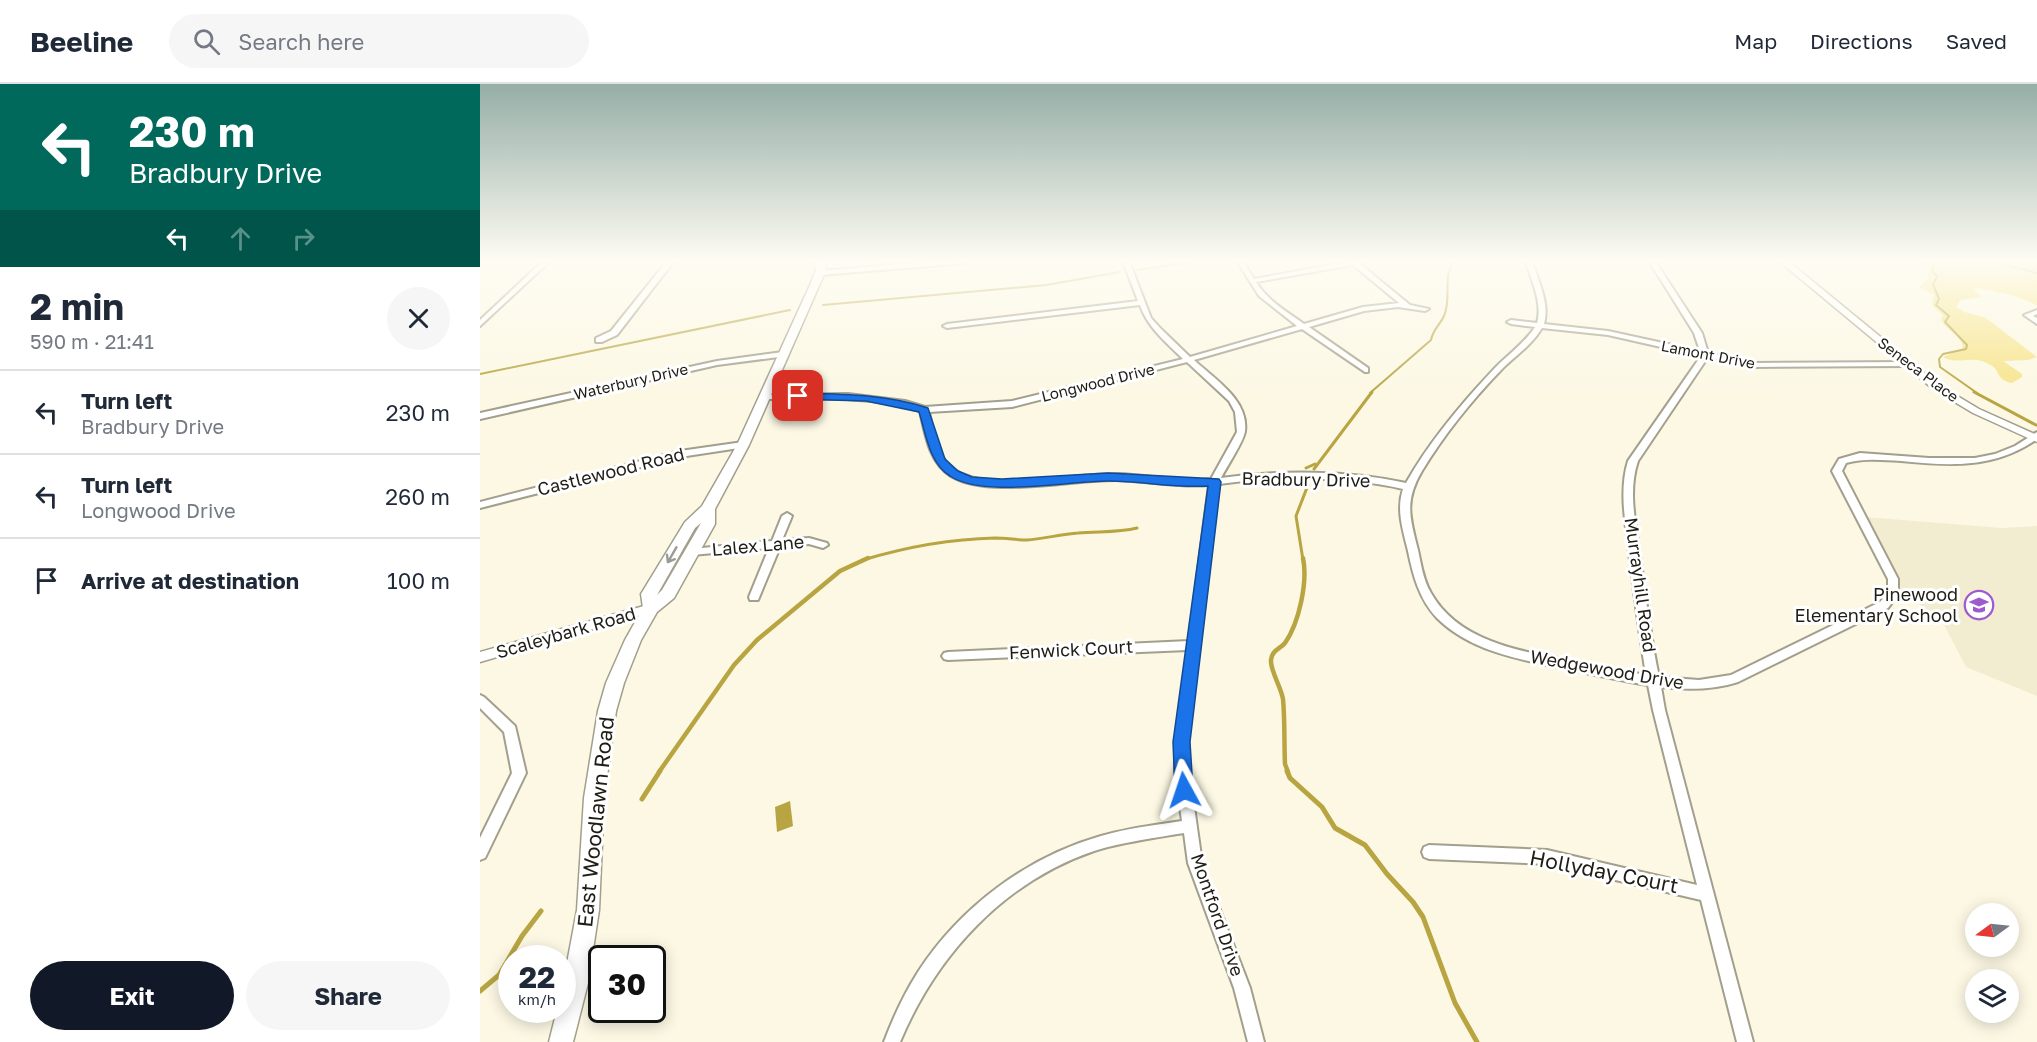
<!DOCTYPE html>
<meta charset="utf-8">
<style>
:root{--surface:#fff;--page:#f6f6f7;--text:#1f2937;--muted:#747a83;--line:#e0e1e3;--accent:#111827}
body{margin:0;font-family:"Golos Text",sans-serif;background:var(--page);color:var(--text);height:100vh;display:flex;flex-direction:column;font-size:22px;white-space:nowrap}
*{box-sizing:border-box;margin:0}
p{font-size:20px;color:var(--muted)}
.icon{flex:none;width:33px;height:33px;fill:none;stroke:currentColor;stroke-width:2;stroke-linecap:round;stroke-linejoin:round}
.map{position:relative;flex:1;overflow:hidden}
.sheet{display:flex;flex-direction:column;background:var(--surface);width:480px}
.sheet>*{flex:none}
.guide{background:#00695c;color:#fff;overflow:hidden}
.needle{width:39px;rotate:255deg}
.fabs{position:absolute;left:1485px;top:819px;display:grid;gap:12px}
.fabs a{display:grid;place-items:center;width:54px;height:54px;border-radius:50%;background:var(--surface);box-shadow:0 3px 15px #0003;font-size:30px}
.speed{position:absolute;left:18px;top:861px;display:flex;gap:12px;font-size:30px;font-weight:700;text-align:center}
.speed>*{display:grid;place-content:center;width:78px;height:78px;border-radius:50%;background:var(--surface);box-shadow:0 3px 15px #0003;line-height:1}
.speed small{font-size:15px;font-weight:400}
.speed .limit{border:3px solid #111;border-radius:9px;background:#fff;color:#111}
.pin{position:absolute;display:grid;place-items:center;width:51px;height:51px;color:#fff;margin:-26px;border-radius:12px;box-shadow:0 3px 9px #0006}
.me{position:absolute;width:66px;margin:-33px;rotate:355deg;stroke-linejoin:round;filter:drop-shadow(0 0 4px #0008)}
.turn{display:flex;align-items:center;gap:21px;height:126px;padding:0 30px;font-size:27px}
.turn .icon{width:78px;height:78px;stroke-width:2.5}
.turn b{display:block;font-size:42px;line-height:51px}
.lanes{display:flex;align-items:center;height:57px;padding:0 30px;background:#0003;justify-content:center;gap:30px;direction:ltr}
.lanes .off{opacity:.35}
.round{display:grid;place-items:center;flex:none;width:63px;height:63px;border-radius:32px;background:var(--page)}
.headline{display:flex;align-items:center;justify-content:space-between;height:102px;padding:0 30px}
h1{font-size:36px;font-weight:700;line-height:45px}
.primary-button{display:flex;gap:12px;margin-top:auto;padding:12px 30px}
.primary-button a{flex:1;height:69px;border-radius:36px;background:var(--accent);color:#fff;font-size:24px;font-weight:700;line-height:69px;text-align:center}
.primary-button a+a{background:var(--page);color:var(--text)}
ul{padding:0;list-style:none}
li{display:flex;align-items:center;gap:18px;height:84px;padding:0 30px;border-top:2px solid var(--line)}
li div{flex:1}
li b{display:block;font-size:22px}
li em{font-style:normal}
header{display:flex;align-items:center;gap:36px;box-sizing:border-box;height:84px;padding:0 30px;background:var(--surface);border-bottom:2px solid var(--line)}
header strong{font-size:28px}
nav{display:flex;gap:33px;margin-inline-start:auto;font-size:21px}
.search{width:420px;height:54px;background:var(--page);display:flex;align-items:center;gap:15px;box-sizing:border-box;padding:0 21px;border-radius:33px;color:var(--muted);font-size:22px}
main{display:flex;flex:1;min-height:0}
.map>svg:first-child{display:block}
.built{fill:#f2edd1}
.green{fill:#f6e48a}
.water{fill:#b8a542}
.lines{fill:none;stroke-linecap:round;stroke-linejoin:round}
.stream-far3{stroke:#b8a542;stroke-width:2}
.stream-far2{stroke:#b8a542;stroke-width:3}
.stream-far1{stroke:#b8a542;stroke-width:4.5}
.stream{stroke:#b8a542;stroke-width:5}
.minor-casing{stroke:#a29f8c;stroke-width:4}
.tertiary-casing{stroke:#a29f8c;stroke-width:3}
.primary-casing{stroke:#a29f8c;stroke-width:3}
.minor{fill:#fff;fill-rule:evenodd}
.tertiary{fill:#fff;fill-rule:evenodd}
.primary{fill:#fff;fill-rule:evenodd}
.oneway{stroke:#9a9a96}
.route{fill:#1a73e8;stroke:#114b97;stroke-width:1.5}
.labels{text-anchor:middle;stroke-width:6;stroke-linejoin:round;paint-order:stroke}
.far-street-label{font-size:15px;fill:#1f1e16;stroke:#fff}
.street-label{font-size:18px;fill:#1f1e16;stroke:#fff}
.poi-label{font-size:18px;fill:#1f1e16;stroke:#fff;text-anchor:end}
.near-street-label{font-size:21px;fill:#1f1e16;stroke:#fff}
</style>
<header>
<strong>Beeline</strong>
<div class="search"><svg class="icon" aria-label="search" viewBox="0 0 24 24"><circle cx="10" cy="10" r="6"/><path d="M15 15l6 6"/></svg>Search here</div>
<nav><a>Map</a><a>Directions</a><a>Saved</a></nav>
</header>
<main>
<section class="sheet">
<div class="guide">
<div class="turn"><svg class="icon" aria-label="left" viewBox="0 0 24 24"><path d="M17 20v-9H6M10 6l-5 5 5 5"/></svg><div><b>230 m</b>Bradbury Drive</div></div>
<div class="lanes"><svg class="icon" aria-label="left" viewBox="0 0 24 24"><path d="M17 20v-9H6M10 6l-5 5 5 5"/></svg><svg class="icon off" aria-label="ahead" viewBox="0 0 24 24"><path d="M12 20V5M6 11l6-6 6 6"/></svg><svg class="icon off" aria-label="right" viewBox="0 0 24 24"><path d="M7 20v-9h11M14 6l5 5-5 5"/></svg></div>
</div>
<div class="headline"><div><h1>2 min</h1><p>590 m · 21:41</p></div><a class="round"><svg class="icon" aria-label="close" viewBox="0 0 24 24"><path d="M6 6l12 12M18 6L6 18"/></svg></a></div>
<ul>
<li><svg class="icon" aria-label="left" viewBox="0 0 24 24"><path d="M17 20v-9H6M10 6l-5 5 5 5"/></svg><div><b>Turn left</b><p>Bradbury Drive</p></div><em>230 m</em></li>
<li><svg class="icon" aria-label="left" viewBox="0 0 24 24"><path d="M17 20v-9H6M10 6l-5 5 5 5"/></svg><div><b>Turn left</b><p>Longwood Drive</p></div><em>260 m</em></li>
<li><svg class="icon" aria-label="arrive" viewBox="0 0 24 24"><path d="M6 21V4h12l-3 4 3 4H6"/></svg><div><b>Arrive at destination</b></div><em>100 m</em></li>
</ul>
<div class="primary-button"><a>Exit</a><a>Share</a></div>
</section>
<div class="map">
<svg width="1557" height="958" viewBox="0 0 1557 958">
<rect width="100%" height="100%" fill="#fcf8e4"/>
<path class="built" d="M1385,433l137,11 35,-2v170l-71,-29 -23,-44 -15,-6 -15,-23 -12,-5 -7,-19z"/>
<path class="green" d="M1441,177h116v44l-25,-10 -35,-7 -3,2 8,7 -22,3 -4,7 9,5 21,6 51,39 -9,3 -25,1 19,13v3l-10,6c-11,-2 -12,-6 -17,-15 -22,-17 -35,-1 -52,-11l19,-8 1,-3c-3,-11 -16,-16 -22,-26l2,-5 -11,-10 2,-10 -15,-8 9,-8 1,-10z"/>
<path class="water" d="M310,717l3,25 -16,6 -2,-25z"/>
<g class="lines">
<g class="stream-far3">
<path d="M1450,177l4,4 -2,5 5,7 -4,7 6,15 -3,6 13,11 -4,6 22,23 -1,4 -23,5 -4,5 1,8 37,26"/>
<path d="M1511,177l46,12"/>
<path d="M657,186l63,-9"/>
<path d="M343,221l223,-20 74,-13"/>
<path d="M0,290l310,-64"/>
<path d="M890,309l61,-53c2,-11 9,-15 13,-24 8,-18 -2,-39 10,-55"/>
</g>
<g class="stream-far2">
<path d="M1494,308l62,33"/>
<path d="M826,384l9,-4"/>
<path d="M834,385l58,-77"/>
<path d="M383,476c43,-13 87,-21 132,-22 11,0 22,2 32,2 16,-1 34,-6 51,-7 20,-2 39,0 59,-5"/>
<path d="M823,476l-7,-44 12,-31"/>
</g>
<g class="stream-far1">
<path d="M179,688l75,-107 23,-25 83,-69 28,-13"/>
<path d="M808,688l-3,-8c-1,-21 0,-44 -2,-65 -2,-12 -13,-29 -12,-39 1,-10 9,-11 14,-17 14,-20 23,-61 18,-85"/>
</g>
<g class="stream">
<path d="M807,687l3,7 32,29 13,21 30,17 22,29 26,28 10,15 32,86 22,39"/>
<path d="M162,715l18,-28"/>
<path d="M0,907l19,-16 23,-39 19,-25"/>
</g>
<g class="minor-casing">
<g id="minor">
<path d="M63,177h7l-70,65v-6z"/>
<path d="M187,177h7l-57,74 -15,7h-6v-4l15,-7z"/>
<path d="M460,177h29l-3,2 -146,12 -3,-2 3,-2z"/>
<path d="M643,177h6l22,57 10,11 29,28 107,-31 -38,-30 -22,-35h6l11,18 99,-18h15l-8,3 50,41 19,4 -4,2 -27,-4 -34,4 -55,16 59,41v4h-3l-63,-43 -108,31c20,19 55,40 51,71 -1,10 -19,37 -24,47 58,-8 127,-8 185,5 23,-41 55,-79 87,-113 14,-15 31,-26 42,-43l-24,-3 -4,-2 4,-2 26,3c6,-20 -6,-43 -11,-62h6c6,20 18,42 12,63l64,7 92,20 -6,-18 -45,-72h6l47,72 6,20 44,10 158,-1 1,2 -4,2 -155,1 -44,-10 -70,104c-11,32 -1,68 3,101 5,39 10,77 18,115l40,3 32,-5 149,-73 8,-9v-14l-56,-108 7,-12 21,-6 69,5h46l20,-4 20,-8 22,-14v7c-43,30 -86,27 -136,22 -19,-1 -37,-3 -55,2l-4,8 56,108v15l-10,14 -150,74c-25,8 -51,8 -77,5l4,23 88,332h-16l-36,-142 -154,-36 -118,-5 -5,-2 -2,-5 2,-5 5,-2 118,5 150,35 -44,-175 -5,-25c-24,-4 -48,-9 -72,-14 -47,-10 -103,-17 -139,-53 -18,-19 -24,-43 -29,-67 -5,-21 -12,-41 -5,-62 -55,-13 -128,-13 -184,-5l-31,258 1,29 13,92 48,125 14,54h-16l-14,-54 -46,-125 -4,-30c-30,5 -61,9 -90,18 -91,31 -158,105 -194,191h-16c9,-24 20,-48 34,-70 42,-65 109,-115 183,-136 27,-8 54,-11 81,-15l-7,-50 1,-29 12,-92 -240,10 -4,-1 -2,-3 2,-3 4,-1 241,-11 20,-156c-30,3 -61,-4 -91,-5 -45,-1 -129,19 -167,-4 -22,-13 -26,-43 -31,-65 -50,-16 -104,-12 -156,-12l-4,-2 4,-2 84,-1 57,7 20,6 87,-6 171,-42c-17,-17 -35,-31 -43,-54l-193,23 -4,-2 4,-2 191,-23zM873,181l46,38 -36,4 -59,17c-18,-13 -36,-23 -48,-42zM1062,244l66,7 93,21 -73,105c-10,32 -1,68 2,100 5,39 10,77 16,114 -24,-4 -47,-9 -71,-14 -51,-9 -116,-18 -144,-68 -8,-13 -10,-29 -13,-43 -8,-32 -14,-49 4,-79 21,-35 50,-71 79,-101 14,-14 31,-25 41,-42zM707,278l42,39 6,11 2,20 -26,47c-31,4 -62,-4 -92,-5 -44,-1 -123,18 -161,-2 -21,-11 -25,-39 -29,-60l83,-5z"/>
<path d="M1557,226v4l-4,2 4,2v6l-13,-9z"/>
<path d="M303,268l4,2 -1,2 -69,9 -237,54v-6l237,-52z"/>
<path d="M263,358l4,3 -1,2 -66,10 -200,51v-6l200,-51z"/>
<path d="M307,429l5,3 -10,24 27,-2 18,5 1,2 -5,3 -14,-4 -29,3 -22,53h-8l-1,-3 20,-49 -77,7 -5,-3 5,-3 80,-8 10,-25z"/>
<path d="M0,611l4,2 31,29 11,47 -41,85 -5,2v-22l32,-65 -8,-41 -24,-24z"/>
</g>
</g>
<g class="tertiary-casing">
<g id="tertiary">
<path d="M1299,177h9l151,124 40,24 58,26v7l-64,-29 -40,-24z"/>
<path d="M171,520l4,1 2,3 -2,3 -175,51v-10z"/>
</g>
</g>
<g class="primary-casing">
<path id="primary" d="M334,177h10l2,9 -77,175 -34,64v15l-41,74 -17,14 -16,28 -17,43 -8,28 -12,87 -5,112 -11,73 -15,59h-24l8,-32h5v-20l15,-80 7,-112 14,-87 8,-28 19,-43 18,-32 -2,-14 44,-72 17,-16 35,-61 73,-160 6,-15zM221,439l-39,67 -5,5 38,-67z"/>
</g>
<use href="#minor" class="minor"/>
<use href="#tertiary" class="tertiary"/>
<use href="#primary" class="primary"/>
</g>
<defs><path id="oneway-shaft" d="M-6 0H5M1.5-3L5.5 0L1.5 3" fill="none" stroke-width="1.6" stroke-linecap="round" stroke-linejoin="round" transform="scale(1.5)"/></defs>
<use class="oneway" href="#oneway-shaft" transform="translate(192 471) rotate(120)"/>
<linearGradient id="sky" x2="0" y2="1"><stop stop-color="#95aea6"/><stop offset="0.57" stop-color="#fefcf3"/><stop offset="1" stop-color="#fefcf3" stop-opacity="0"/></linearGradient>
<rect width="1557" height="311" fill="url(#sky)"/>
<path class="route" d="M318,309c44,1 87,1 130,15l17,51 13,12 14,6 30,2 106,-6 111,6 2,3 -31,260 3,48 -3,5 -6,2 -6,-2 -3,-5 -2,-48 35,-256c-34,2 -67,-5 -100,-5 -40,0 -126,17 -158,-5 -21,-13 -24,-42 -31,-64l-53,-11 -72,-2v-5z"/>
<defs>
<g id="school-ring" transform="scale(1.5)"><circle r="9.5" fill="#fff" stroke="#9e5bd0" stroke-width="1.5"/><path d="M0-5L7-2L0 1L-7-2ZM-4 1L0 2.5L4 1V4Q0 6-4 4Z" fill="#9e5bd0"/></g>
</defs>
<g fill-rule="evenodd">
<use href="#school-ring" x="1499" y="521"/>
</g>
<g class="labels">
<g class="far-street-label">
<text transform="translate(1228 271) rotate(11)" y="5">Lamont Drive</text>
<text transform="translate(1438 286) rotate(37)" y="5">Seneca Place</text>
<text transform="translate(151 298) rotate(-13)" y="5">Waterbury Drive</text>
<text transform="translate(618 299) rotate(-14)" y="5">Longwood Drive</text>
</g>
<g class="street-label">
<text transform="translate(131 388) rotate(-14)" y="6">Castlewood Road</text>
<text transform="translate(826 396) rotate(1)" y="6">Bradbury Drive</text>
<text transform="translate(278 462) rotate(-5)" y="6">Lalex Lane</text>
<text transform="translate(1160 501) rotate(82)" y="6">Murrayhill Road</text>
<text transform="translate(86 549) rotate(-16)" y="6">Scaleybark Road</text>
<text transform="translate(591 566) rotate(-3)" y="6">Fenwick Court</text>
<text transform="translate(1127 586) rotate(10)" y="6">Wedgewood Drive</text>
<text transform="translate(737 831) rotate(71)" y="6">Montford Drive</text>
</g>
<g class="poi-label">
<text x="1478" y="517">Pinewood<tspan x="1478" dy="21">Elementary School</tspan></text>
</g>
<g class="near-street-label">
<text transform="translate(116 738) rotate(-84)" y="7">East Woodlawn Road</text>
<text transform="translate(1124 788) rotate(11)" y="7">Hollyday Court</text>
</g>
</g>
</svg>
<div class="fabs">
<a><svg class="needle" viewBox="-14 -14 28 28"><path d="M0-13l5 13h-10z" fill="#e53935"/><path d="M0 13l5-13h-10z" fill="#747a83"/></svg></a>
<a><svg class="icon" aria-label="layers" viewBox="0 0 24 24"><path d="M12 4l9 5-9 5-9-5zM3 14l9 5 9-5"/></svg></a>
</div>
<div class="speed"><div>22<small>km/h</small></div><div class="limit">30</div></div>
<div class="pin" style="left:318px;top:312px;background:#d93025"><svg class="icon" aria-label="arrive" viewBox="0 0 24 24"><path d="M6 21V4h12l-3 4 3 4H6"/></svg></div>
<svg class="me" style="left:704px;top:706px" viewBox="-20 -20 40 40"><path d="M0-17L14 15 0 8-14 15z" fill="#1a73e8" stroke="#fff" stroke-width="4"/></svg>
</div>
</main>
